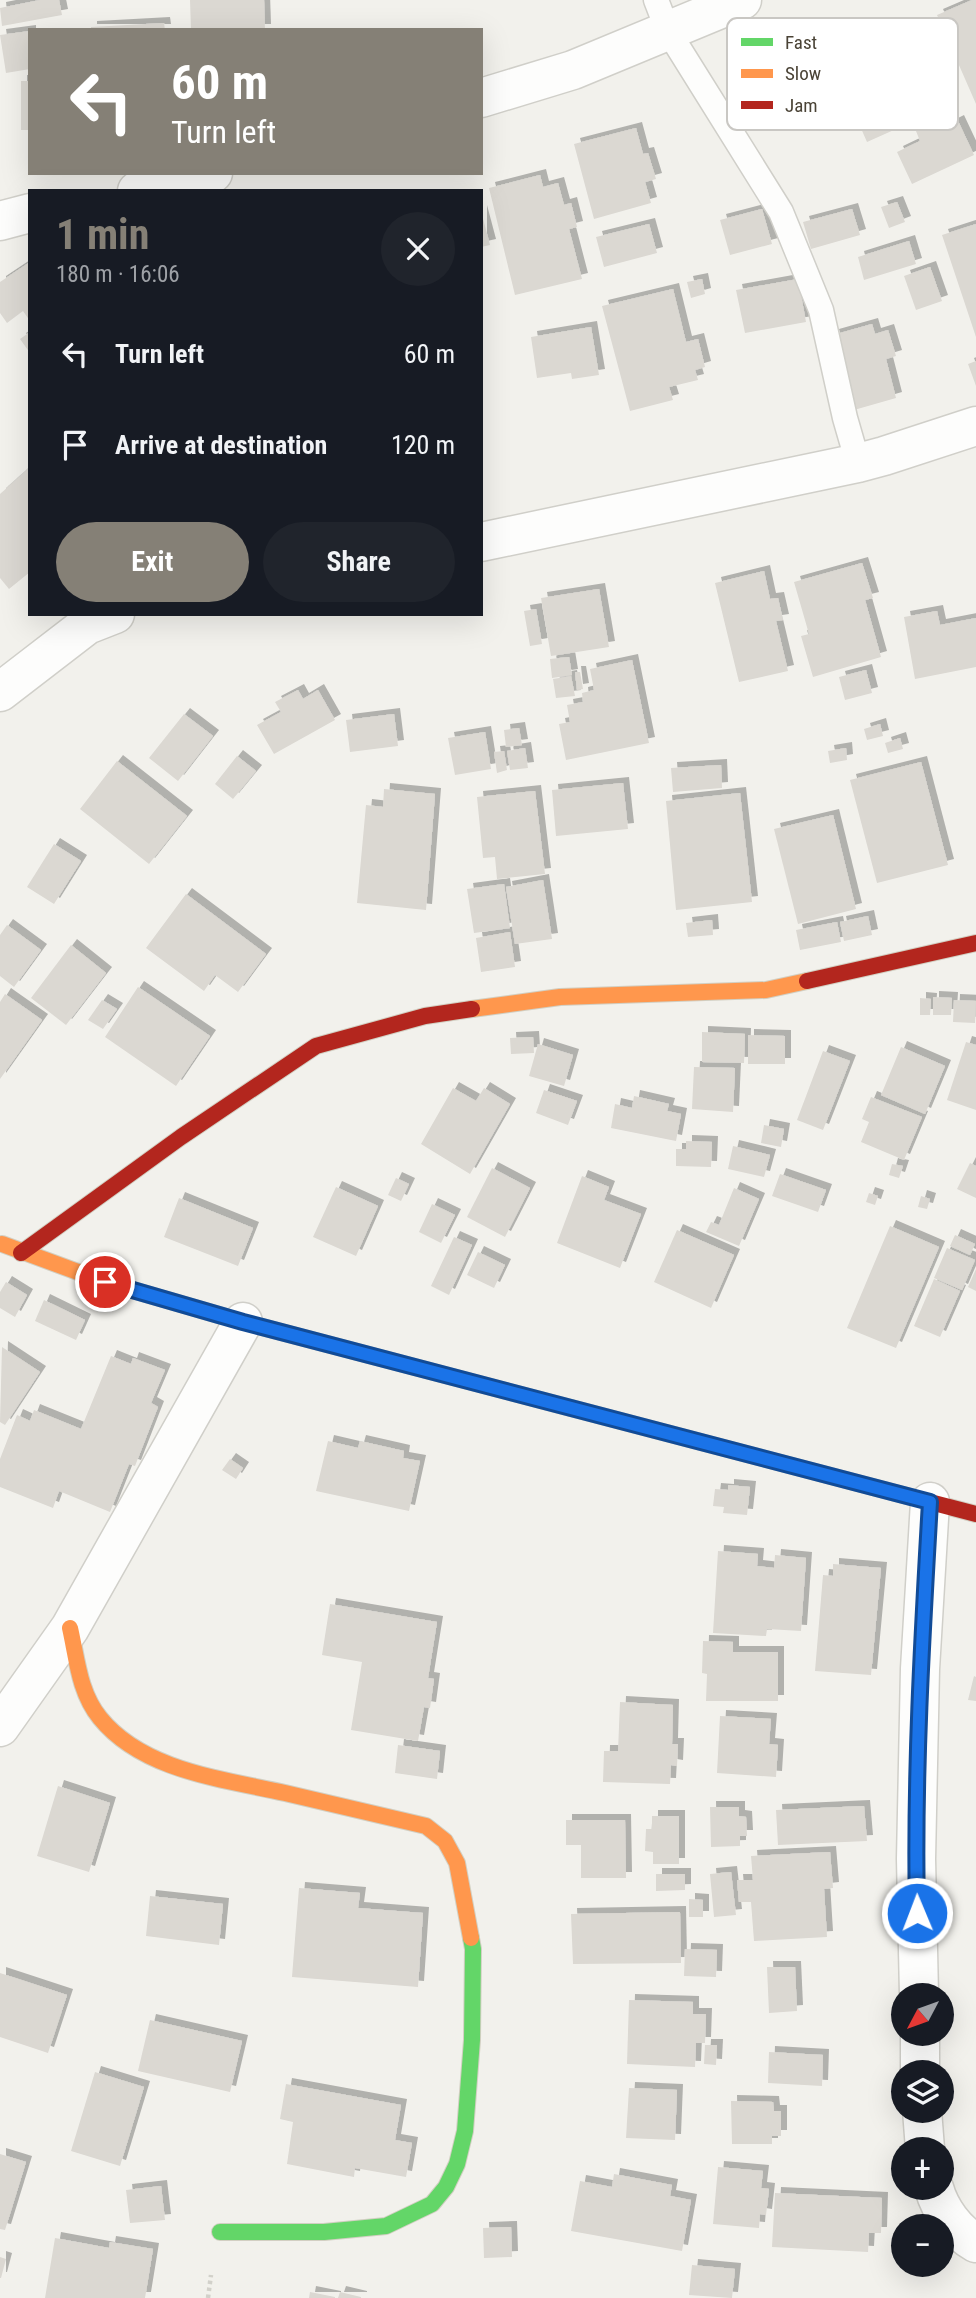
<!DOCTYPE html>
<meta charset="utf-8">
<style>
:root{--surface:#171b24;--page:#20242c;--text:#f1f3f6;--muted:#9ea1a6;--accent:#858076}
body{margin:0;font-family:"Roboto Condensed",sans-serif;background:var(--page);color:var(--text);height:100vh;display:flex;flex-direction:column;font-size:26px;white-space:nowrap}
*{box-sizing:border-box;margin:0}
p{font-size:23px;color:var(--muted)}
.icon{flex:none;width:38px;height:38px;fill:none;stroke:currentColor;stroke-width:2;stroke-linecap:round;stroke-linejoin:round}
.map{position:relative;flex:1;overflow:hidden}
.sheet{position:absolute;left:28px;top:189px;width:455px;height:427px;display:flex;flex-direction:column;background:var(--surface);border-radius:0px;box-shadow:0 7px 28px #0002}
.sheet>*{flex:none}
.hud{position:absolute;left:28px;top:28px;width:455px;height:147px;border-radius:0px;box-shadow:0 7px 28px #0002;background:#858076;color:#fff;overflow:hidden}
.needle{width:46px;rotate:229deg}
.tools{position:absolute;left:891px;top:1983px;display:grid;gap:14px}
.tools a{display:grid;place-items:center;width:63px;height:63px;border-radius:50%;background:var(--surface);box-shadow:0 7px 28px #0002;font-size:35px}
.pin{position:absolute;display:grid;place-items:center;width:60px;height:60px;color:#fff;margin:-30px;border:4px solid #fff;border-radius:50%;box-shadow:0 2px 7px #0007}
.me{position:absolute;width:77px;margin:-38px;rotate:359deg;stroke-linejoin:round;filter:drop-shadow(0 0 5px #0008)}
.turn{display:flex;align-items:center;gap:24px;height:147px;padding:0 28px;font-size:32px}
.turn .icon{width:91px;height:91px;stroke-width:2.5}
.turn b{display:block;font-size:49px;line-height:60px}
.round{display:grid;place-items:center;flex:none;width:74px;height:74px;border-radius:37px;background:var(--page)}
.overview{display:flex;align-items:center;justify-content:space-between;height:119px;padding:0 28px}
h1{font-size:42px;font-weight:700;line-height:52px;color:var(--accent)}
.button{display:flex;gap:14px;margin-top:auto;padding:14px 28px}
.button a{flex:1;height:80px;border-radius:42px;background:var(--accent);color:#fff;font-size:28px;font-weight:700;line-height:80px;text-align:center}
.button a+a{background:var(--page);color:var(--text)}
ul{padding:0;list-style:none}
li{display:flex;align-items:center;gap:21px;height:91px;padding:0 28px}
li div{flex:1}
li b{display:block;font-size:26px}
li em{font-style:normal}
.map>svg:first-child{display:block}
.building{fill:#dbd8d2;filter:url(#shadow)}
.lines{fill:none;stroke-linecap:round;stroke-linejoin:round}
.lane-casing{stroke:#d0cfc9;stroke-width:27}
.street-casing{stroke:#d0cfc9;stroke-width:41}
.fast-casing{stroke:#d2cfc2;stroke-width:18}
.slow-casing{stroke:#d2cfc2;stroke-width:18}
.jam-casing{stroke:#d2cfc2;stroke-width:18}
.path{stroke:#d2d1ca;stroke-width:4.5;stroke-dasharray:3.5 3.5;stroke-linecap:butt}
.lane{stroke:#fdfdfc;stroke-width:24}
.street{stroke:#fdfdfc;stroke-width:38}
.fast{stroke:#63d668;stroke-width:16}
.slow{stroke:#ff974d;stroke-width:16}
.jam{stroke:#b3261e;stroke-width:16}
.route-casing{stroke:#114b97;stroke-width:18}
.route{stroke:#1a73e8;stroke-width:12}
.key{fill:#fff;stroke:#c9c7c3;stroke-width:2}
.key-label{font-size:19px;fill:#4a4336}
</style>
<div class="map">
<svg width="976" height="2298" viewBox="0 0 976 2298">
<defs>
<filter id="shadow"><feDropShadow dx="6" dy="-6" stdDeviation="0" flood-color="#0004"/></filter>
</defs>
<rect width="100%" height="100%" fill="#f2f1ec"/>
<g class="building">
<path d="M40,0h19l3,15 -60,11 -2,-18z"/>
<path d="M190,0h74l1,30h-74z"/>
<path d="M972,0h4v104l-39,-89z"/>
<path d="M164,23l1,7h-74v-3z"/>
<path d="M30,31v38l-24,4 -6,-38z"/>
<path d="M880,46l9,20 -7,3 15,35 7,-3 10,20 -47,21 -33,-75z"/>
<rect x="21" y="81" width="9" height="49"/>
<path d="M936,121l4,9 18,-9 16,34 -62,29 -15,-32 23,-11 -4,-10z"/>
<path d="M636,128l7,26 5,-1 8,26 -11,3 6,21 -57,16 -20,-75z"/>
<path d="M540,175l3,12 15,-4 6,22 7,-2 6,24 -8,2 13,50 -67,16 -26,-107z"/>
<path d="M897,202l8,20 -16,6 -8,-21z"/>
<path d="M762,209l10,35 -42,11 -10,-35z"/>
<path d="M852,209l8,26 -49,14 -8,-27z"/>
<path d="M481,211l9,34 -9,2z"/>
<path d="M649,224l8,29 -53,14 -8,-30z"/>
<path d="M976,224v113l-34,-102z"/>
<path d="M909,241l7,23 -52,16 -6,-23z"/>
<path d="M30,262v59l-7,-10 -16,12 -7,-10v-31z"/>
<path d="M930,267l12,34 -26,9 -12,-34z"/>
<path d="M702,279l3,15 -14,4 -4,-16z"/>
<path d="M798,279l8,43 -61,11 -9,-43z"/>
<path d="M673,289l13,53 12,-3 7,28 -10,3 3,10 -29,7 4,13 -43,11 -28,-105z"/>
<path d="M872,324l3,10 13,-4 8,26 -10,3 10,39 -42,12 -21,-75z"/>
<path d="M591,327l8,48 -27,4 -1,-6 -34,5 -6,-41z"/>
<path d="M30,332v21l-10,-14z"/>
<path d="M976,361v25l-8,-22z"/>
<path d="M28,469l2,3v100l-21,17 -9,-11v-84z"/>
<path d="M862,563l11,35 -8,2 16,57 -68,20 -12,-41 8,-2 -15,-52z"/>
<path d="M764,571l6,28 8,-1 5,22 -7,1 12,50 -49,11 -24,-99z"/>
<path d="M599,589l10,58 -58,9 -10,-58z"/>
<path d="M536,609l6,35 -12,2 -6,-35z"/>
<path d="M937,611l3,14 36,-7v49l-61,12 -11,-62z"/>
<path d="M569,657l3,18 -20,3 -2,-19z"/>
<path d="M632,660l17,83 -83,17 -7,-36 11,-2 -3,-17 16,-3 -1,-9 12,-3 -4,-21z"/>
<path d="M866,670l6,23 -27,7 -6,-23z"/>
<path d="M575,672h5l3,17 -6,1z"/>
<path d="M571,676l4,20 -19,2 -3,-19z"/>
<path d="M298,690l5,9 15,-9 17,30 -61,34 -17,-29 24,-13 -6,-10z"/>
<path d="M184,714l29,22 -35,45 -29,-23z"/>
<path d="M394,714l4,32 -48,6 -4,-32z"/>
<path d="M880,724l3,12 -16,4 -3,-11z"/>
<path d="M519,728l3,17 -16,2 -2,-17z"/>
<path d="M485,732l6,37 -36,6 -7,-37z"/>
<path d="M900,738l3,11 -15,4 -3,-10z"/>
<path d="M525,748l3,20 -18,2 -3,-19z"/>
<path d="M846,748l1,12 -17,3 -2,-12z"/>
<path d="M504,751l3,19 -10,3 -3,-21z"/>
<path d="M237,756l19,15 -23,28 -18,-15z"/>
<path d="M117,761l70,55 -38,48 -69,-55z"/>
<path d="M921,762l27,103 -71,18 -27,-103z"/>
<path d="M721,765l1,23 -49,4 -2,-24z"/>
<path d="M623,783l5,46 -72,7 -4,-46z"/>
<path d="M384,789l51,5 -9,116 -69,-7 9,-98 17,2z"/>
<path d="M535,791l10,83 -48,5 -2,-22 -12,1 -6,-61z"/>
<path d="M740,793l12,109 -76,8 -10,-109z"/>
<path d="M833,815l23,94 -58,15 -24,-95z"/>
<path d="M54,844l27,17 -27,43 -27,-17z"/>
<path d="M543,880l9,59 -37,5 -9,-57z"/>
<path d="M504,884l6,44 -36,5 -7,-44z"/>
<path d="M186,894l80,60 -28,38 -23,-17 -11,16 -58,-43z"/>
<path d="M868,916l4,19 -28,6 -4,-19z"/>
<path d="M712,920l1,15 -25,2 -2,-14z"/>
<path d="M837,922l4,20 -41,8 -4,-20z"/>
<path d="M7,925l34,25 -27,37 -14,-11v-41z"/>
<path d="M510,932l5,35 -34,5 -5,-34z"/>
<path d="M71,945l35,28 -40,52 -35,-27z"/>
<path d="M138,987l72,49 -34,50 -71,-49z"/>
<path d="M5,994l37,26 -42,59v-77z"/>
<path d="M933,997l19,1 -1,17h-18z"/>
<path d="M920,998l11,1 -1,16h-10z"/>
<path d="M102,1000l15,9 -14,20 -15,-9z"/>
<path d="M954,1000l22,1 -1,22 -22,-1z"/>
<path d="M702,1032l43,2 -1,29 -42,-1z"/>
<path d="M748,1035l37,1v28h-37z"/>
<path d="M533,1037l1,16 -23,1 -1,-16z"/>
<path d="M966,1042l10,3v65l-29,-10z"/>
<path d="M538,1044l35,11 -9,31 -35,-10z"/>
<path d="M901,1047l44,19 -20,48 -44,-19z"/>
<path d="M823,1051l27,10 -27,69 -26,-10z"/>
<path d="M694,1067l41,1 -2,44 -41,-3z"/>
<path d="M453,1088l23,13 8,-13 26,16 -40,70 -49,-30z"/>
<path d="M544,1090l33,11 -9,24 -32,-12z"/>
<path d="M634,1096l35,8 -2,7 14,3 -5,27 -65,-13 4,-24 17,4z"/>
<path d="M871,1097l51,20 -18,43 -43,-18 8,-20 -7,-3z"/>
<path d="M764,1125l20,4 -3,18 -20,-4z"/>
<path d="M686,1141l26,1 -1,25 -35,-1v-17h10z"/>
<path d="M733,1146l37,9 -6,22 -36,-8z"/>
<path d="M970,1163l6,3v32l-19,-9z"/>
<path d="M892,1164l11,2 -4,12 -10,-3z"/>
<path d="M492,1168l38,20 -25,49 -38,-20z"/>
<path d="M780,1174l46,16 -8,22 -46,-16z"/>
<path d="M582,1176l27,11 -5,13 37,14 -21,54 -63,-25z"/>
<path d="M396,1178l13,6 -8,17 -13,-6z"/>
<path d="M336,1187l42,19 -22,50 -43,-19z"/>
<path d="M734,1188l25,11 -20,47 -33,-14 5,-10 8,3z"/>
<path d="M869,1193l9,3 -3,9 -9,-3z"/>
<path d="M921,1196l9,3 -3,10 -9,-2z"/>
<path d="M179,1198l74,30 -15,38 -74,-29z"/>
<path d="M432,1204l23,11 -14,28 -22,-11z"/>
<path d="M890,1226l49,21 -43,101 -49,-20z"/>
<path d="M677,1230l57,25 -23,53 -57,-26z"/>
<path d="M955,1235l20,9 -5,11 -20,-9z"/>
<path d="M454,1237l18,8 -23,50 -18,-9z"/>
<path d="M947,1248l28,12 -13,30 -28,-12z"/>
<path d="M478,1252l27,13 -11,23 -27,-13z"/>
<path d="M976,1269v22l-8,-4z"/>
<path d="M934,1279l26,12 -20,46 -26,-11z"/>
<path d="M6,1282l21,13 -12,22 -15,-9v-16z"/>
<path d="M44,1300l41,20 -9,20 -41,-19z"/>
<path d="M2,1347l38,25 -35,53 -5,-3z"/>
<path d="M111,1356l20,8 2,-6 32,12 -14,33 7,4 -23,59 -6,-2 -19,48 -51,-21 -6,17 -53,-21v-28l17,-44 13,6 4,-11 47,19z"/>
<path d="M328,1441l30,7 2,-7 44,10 -1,7 17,3 -11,50 -93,-20z"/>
<path d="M230,1459l13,9 -7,11 -14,-9z"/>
<path d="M728,1485l22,2 -3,28 -24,-2 1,-6 -11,-1 2,-17 13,1z"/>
<path d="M718,1551l40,3 -1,12 17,2 1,-13 31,3 -5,73 -34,-2 -1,7 -53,-3z"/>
<path d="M833,1564l48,4 -10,107 -56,-4 8,-96 10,1z"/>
<path d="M330,1604l107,18 -9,56 6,1 -4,29 -6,-1 -6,34 -67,-11 11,-68 -40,-7z"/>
<path d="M703,1641l30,1v10h45v49h-72l1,-27 -5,-1z"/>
<path d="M974,1676l2,1v24l-8,-1z"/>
<path d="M620,1702l53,3 -1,39h6l-1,22 -6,-1 -1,19 -67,-2 1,-31h14z"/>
<path d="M720,1716l51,3 -2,25 9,1 -2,32 -59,-4z"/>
<path d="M398,1745l42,6 -3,28 -42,-6z"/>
<path d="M58,1786l52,17 -21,69 -52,-16z"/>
<path d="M864,1806l3,35 -89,4 -2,-35z"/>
<path d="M710,1807h29v9l7,1 1,19h-7v10l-29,1z"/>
<path d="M652,1816h27v48h-26v-12l-8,-1 1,-22h6z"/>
<path d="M566,1820h59l1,58h-45v-33h-15z"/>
<path d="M830,1852l3,36 -9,1 3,48 -73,4 -3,-39h-12l-2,-22h16l-2,-24z"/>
<path d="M731,1872l5,43 -22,2 -4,-43z"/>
<path d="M656,1874h29v16l-29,1z"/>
<path d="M299,1888l61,5 -2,15 65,5 -5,74 -126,-10z"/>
<path d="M150,1896l73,8 -4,41 -73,-9z"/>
<path d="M689,1899l14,1v17h-14z"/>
<path d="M680,1912l1,51 -108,1 -2,-50z"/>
<path d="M685,1949l32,1 -1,27 -32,-1z"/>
<path d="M767,1967h28l2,44 -28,2z"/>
<path d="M0,1973l67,22 -19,58 -48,-16z"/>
<path d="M629,2000l64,2v12h13l-1,29h-9l-1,24 -68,-3z"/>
<path d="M150,2020l92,21 -12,51 -92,-21z"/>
<path d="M705,2045h12l-1,20 -12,-1z"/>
<path d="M769,2052l54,3 -1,31 -54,-3z"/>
<path d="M95,2072l49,15 -24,79 -49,-15z"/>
<path d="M286,2084l115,21 -6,35 17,3 -6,34 -51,-9 -1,9 -67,-13 6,-42 -13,-3z"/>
<path d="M629,2088l48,2 -2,50 -49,-2z"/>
<path d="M731,2101l42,1 1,9h7v25h-9v8h-40z"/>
<path d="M0,2154l26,8 -21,68 -5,-1z"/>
<path d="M718,2167l45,4 -2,17 8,1 -3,26 -6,-1 -1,14 -46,-4z"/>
<path d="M614,2174l58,11 -2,11 21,4 -9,51 -111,-20 9,-50 32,6z"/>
<path d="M161,2186l4,34 -35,3 -4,-33z"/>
<path d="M775,2193l107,5 -1,35h-12l-1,19 -96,-5z"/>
<path d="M511,2227l1,30 -28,1 -1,-30z"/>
<path d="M55,2238l54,10 1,-6 43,7 -8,49h-100z"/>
<path d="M0,2257l6,2 -5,19h-1z"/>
<path d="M692,2265l43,4 -3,29 -43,-3z"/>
<path d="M310,2292l25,5v1h-26z"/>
<path d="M340,2292l21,5v1h-23z"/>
</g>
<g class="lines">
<g class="lane-casing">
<path id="lane" d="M656,0l12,31 113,181 40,98 24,108 13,45"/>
</g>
<g class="street-casing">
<g id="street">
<path d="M481,98l92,-28 169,-70"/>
<path d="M137,191l76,-18"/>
<path d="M0,221l30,-8"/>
<path d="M481,542l377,-79 26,-7 92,-30"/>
<path d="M0,692l87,-67 28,-11"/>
<path d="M0,1727l70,-99 173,-306"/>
<path d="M919,1995l-3,-136 4,-190 10,-167"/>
<path d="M920,2034v38"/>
<path d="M922,2110l3,39"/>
<path d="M934,2188c6,22 22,44 42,55"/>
</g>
</g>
<g class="fast-casing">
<path id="fast" d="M220,2232h104l62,-6 46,-22 14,-17 11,-23 8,-33 7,-91 1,-91 -2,-11"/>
</g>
<g class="slow-casing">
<g id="slow">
<path d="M472,1009l88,-12 206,-7 41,-9"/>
<path d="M2,1244l103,38 138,40 328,86"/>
<path d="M70,1628c7,31 9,64 30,90 43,53 123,61 185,75 47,11 94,22 141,33l19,15 12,22 14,75"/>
</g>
</g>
<g class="jam-casing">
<g id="jam">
<path d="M807,981l169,-38"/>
<path d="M21,1253l160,-116 135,-91 109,-30 47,-7"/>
<path d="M571,1408l405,106"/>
</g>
</g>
<path class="path" d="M208,2298l3,-23"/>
<use href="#lane" class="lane"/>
<use href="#street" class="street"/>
<use href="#fast" class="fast"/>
<use href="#slow" class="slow"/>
<use href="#jam" class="jam"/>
</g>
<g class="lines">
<g class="route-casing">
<path id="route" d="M105,1282l138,40 687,180c-8,137 -16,274 -13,411"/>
</g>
<use href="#route" class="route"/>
</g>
<rect x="727" y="18" width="231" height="112" rx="10" class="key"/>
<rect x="741" y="38" width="32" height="8" fill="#63d668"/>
<rect x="741" y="69" width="32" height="9" fill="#ff974d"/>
<rect x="741" y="101" width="32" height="8" fill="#b3261e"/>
<g class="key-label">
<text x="785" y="49">Fast</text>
<text x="785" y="80">Slow</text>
<text x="785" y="112">Jam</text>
</g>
</svg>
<div class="tools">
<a><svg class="needle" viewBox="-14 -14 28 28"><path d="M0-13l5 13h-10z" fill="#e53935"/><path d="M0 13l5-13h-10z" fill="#9ea1a6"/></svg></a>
<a><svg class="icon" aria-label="layers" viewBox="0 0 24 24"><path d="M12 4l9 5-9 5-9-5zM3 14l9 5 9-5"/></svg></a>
<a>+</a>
<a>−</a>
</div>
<div class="pin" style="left:105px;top:1282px;background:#d93025"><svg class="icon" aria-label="arrive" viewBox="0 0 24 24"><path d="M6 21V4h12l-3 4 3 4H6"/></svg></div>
<svg class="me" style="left:917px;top:1913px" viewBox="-20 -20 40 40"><circle r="17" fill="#1a73e8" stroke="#fff" stroke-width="3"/><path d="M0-11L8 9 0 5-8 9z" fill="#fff"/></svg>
<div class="hud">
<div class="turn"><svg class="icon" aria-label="left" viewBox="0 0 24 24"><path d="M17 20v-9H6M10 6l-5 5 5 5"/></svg><div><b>60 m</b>Turn left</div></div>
</div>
<section class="sheet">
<div class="overview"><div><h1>1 min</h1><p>180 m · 16:06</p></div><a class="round"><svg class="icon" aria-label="close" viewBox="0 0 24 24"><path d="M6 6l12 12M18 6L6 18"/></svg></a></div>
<ul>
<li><svg class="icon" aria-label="left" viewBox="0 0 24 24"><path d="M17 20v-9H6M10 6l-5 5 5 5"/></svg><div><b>Turn left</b></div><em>60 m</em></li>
<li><svg class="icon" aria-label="arrive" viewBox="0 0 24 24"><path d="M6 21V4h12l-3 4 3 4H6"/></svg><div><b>Arrive at destination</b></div><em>120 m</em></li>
</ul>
<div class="button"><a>Exit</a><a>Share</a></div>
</section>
</div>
